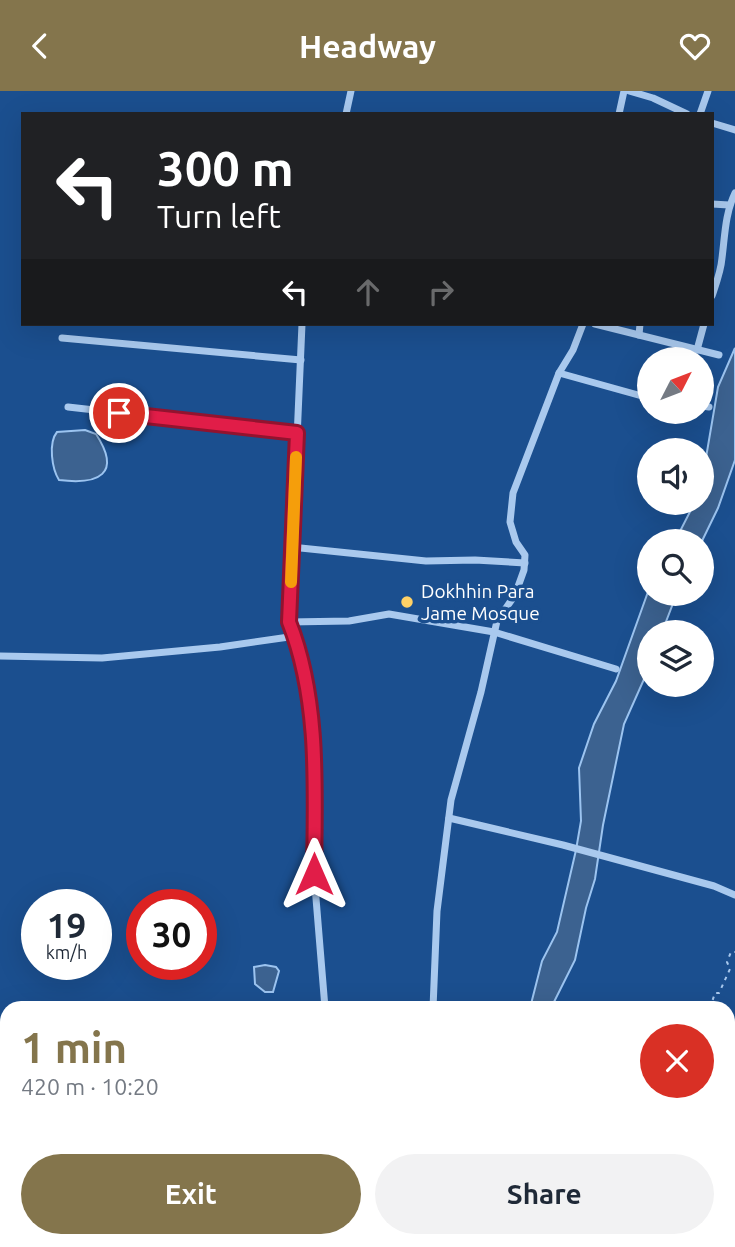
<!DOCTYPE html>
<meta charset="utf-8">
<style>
:root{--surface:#fff;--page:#f2f2f3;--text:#1f2937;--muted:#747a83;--accent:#84754c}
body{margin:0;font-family:Ubuntu,sans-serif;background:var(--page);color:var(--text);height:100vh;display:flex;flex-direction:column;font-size:26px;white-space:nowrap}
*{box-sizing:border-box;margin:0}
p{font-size:23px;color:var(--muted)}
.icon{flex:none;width:38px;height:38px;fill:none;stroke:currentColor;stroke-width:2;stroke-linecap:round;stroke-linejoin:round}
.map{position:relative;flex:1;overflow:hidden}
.details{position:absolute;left:0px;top:910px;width:735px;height:247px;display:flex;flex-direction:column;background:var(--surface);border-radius:21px 21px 0 0;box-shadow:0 7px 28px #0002}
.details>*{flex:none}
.hud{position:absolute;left:21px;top:21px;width:693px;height:214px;border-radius:0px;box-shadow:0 7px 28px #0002;background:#202124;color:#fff;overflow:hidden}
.needle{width:46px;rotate:48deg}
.controls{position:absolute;left:637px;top:256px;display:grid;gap:14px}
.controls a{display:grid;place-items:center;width:77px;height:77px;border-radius:50%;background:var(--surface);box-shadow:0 7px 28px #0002;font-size:35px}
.speed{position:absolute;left:21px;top:798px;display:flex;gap:14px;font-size:35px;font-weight:700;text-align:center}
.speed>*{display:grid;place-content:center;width:91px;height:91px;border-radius:50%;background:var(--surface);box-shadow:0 7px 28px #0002;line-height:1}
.speed small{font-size:18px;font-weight:400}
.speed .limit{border:10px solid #d22;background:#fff;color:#111}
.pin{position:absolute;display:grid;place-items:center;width:60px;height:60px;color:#fff;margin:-30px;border:4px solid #fff;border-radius:50%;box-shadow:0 2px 7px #0007}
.me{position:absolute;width:77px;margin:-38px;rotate:0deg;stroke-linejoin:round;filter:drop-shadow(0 0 5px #0008)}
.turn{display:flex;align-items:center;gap:24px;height:147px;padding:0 21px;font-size:32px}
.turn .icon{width:91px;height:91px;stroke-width:2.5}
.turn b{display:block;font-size:49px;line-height:60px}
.lanes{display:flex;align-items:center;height:66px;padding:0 21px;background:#0003;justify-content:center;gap:35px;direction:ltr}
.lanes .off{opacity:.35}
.round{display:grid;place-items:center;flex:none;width:74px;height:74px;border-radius:37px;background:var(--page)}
.overview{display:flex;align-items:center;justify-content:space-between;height:119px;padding:0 21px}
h1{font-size:42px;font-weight:700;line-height:52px;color:var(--accent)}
.action{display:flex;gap:14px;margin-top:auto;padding:14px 21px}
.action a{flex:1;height:80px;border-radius:42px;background:var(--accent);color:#fff;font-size:28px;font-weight:700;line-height:80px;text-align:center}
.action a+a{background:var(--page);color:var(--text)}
header{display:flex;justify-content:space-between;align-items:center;height:91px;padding:0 21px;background:var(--accent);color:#fff;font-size:32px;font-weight:700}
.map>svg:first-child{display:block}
.water{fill:#3c6290;stroke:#9cc4f0;stroke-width:2}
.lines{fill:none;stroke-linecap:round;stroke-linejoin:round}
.canal{stroke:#3c6290;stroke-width:10}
.path{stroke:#a9c9ee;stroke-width:2;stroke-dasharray:3.5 5;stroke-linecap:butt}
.minor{stroke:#a9c9ee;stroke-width:7}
.route-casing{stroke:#92132f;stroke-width:18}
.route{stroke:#e11d48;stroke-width:12}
.slow{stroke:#f59e0b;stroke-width:12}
.poi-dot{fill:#ffd166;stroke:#1b4f8f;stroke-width:2.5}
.labels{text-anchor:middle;stroke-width:7;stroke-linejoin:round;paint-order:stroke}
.poi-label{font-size:19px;fill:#fff;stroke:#1b4f8f;text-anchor:start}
</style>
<header><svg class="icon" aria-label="back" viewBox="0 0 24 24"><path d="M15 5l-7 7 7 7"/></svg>Headway<svg class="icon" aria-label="heart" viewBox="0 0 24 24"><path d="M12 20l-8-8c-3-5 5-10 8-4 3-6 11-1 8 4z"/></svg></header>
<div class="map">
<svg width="735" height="1156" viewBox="0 0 735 1156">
<rect width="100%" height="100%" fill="#1b4f8f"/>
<g class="water">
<path d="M735,257v112l-17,48 -16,33h-27l20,-39h7v-21l16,-94z"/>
<path d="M85,339l11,4c26,40 3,51 -37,46 -7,-11 -11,-37 -2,-48z"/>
<path d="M649,498v4h28l-15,39h-13v36l-25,56 -21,101 -8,54 -9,29 -11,52 -24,48h-21l12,-47 15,-29 19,-82 5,-29 -2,-53 15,-44 22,-43z"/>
<path d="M265,874l11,2 3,4 -6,21h-8l-10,-8 -1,-17z"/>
</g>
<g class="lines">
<path class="canal" d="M550,1150l2,6"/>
<g class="path">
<path d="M710,917l5,-15h4l11,-24 -3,-7 4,-10h4"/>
<path d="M728,1076l7,-13"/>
<path d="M354,1150l1,6"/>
</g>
<g class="minor">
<path d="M629,0l24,7 34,16"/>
<path d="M346,23l5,-23"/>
<path d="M619,23l5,-23"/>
<path d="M700,23l8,-23"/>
<path d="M712,32l23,7"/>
<path d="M712,113l17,1"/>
<path d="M712,205c4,-12 9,-25 10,-38 3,-23 3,-44 13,-65"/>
<path d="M302,233l-13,298 7,14 14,74 5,70 -1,94 11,134"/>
<path d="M595,233l124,31"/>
<path d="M639,244l1,-11"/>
<path d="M62,247l239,22"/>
<path d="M697,259l7,-26"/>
<path d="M559,282l90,25"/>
<path d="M702,315l7,1"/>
<path d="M68,316l229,26"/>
<path d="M291,456l135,14 49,-1 50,3"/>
<path d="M289,531l60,-1 40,-7 105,18 122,37"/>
<path d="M0,565l102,2 118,-11 76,-11"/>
<path d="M449,727l114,27 151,41 21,9"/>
<path d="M433,917l4,-97 14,-111 30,-108 16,-71 18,-26 9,-25 1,-15 -9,-13 -6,-20 3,-29 46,-120 14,-23 10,-26"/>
<path d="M0,1012l7,-1"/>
</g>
</g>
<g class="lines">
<g class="route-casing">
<path id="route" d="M119,322l178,20 -8,189c31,78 26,169 25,252"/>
</g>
<use href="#route" class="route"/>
<path class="slow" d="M291,491l5,-125"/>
</g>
<circle class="poi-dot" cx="407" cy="511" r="7"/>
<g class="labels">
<g class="poi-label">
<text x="421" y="507">Dokhhin Para<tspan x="421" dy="22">Jame Mosque</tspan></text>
</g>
</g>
</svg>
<div class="controls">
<a><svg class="needle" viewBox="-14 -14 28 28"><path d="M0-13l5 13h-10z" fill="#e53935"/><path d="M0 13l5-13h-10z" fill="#747a83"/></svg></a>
<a><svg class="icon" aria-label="sound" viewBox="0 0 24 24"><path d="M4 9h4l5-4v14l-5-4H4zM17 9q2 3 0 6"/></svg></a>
<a><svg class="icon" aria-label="search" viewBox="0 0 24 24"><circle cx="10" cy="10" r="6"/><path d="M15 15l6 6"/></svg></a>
<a><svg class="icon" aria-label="layers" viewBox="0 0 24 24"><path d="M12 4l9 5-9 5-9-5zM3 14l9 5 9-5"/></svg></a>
</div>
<div class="speed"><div>19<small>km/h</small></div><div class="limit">30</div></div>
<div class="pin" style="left:119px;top:322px;background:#d93025"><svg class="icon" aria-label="arrive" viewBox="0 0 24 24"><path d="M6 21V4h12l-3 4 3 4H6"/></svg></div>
<svg class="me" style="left:314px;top:783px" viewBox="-20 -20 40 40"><path d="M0-17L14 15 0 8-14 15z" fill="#e11d48" stroke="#fff" stroke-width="4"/></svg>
<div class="hud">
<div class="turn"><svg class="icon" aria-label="left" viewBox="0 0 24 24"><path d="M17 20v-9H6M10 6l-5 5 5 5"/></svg><div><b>300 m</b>Turn left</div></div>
<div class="lanes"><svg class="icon" aria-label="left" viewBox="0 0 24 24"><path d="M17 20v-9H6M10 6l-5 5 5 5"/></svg><svg class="icon off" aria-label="ahead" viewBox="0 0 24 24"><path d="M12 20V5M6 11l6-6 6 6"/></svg><svg class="icon off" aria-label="right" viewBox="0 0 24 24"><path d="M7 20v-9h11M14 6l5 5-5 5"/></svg></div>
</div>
<section class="details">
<div class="overview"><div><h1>1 min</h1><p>420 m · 10:20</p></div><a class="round" style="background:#d93025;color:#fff"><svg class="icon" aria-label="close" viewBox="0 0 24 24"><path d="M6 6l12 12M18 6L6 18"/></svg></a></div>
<div class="action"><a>Exit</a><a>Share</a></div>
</section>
</div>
